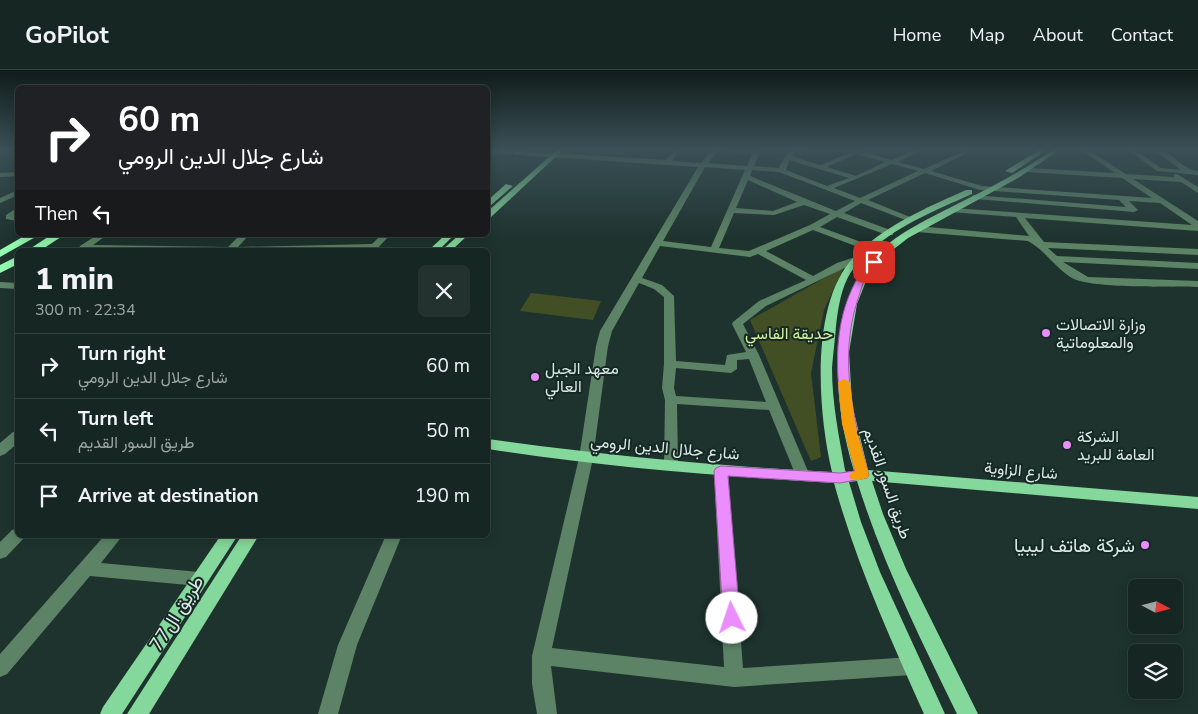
<!DOCTYPE html>
<meta charset="utf-8">
<style>
:root{--surface:#162622;--page:#23322f;--text:#f1f3f6;--muted:#9ea5a5;--line:#354340}
body{margin:0;font-family:"Nunito Sans",Vazirmatn,sans-serif;background:var(--page);color:var(--text);height:100vh;display:flex;flex-direction:column;font-size:19px;white-space:nowrap}
*{box-sizing:border-box;margin:0}
p{font-size:16px;color:var(--muted)}
.icon{flex:none;width:28px;height:28px;fill:none;stroke:currentColor;stroke-width:2;stroke-linecap:round;stroke-linejoin:round}
.map{position:relative;flex:1;overflow:hidden}
.details{position:absolute;left:15px;top:178px;width:475px;height:290px;display:flex;flex-direction:column;background:var(--surface);border-radius:8px;box-shadow:0 2px 12px #0003,0 0 0 1px var(--line)}
.details>*{flex:none}
.top-card{position:absolute;left:15px;top:15px;width:475px;height:152px;border-radius:8px;box-shadow:0 2px 12px #0003,0 0 0 1px var(--line);background:#202124;color:#fff;overflow:hidden}
.needle{width:32px;rotate:97deg}
.tools{position:absolute;left:1128px;top:509px;display:grid;gap:10px}
.tools a{display:grid;place-items:center;width:55px;height:55px;border-radius:8px;background:var(--surface);box-shadow:0 2px 12px #0003,0 0 0 1px var(--line);font-size:25px}
.pin{position:absolute;display:grid;place-items:center;width:42px;height:42px;color:#fff;margin:-21px;border-radius:10px;box-shadow:0 2px 8px #0006}
.me{position:absolute;width:55px;margin:-28px;rotate:356deg;stroke-linejoin:round;filter:drop-shadow(0 0 4px #0008)}
.turn{display:flex;align-items:center;gap:18px;height:105px;padding:0 20px;font-size:22px}
.turn .icon{width:65px;height:65px;stroke-width:2.5}
.turn b{display:block;font-size:35px;line-height:42px}
.then{display:flex;align-items:center;height:48px;padding:0 20px;background:#0003;gap:10px;font-size:19px}
.round{display:grid;place-items:center;flex:none;width:52px;height:52px;border-radius:8px;background:var(--page)}
.overview{display:flex;align-items:center;justify-content:space-between;height:85px;padding:0 20px}
h1{font-size:30px;font-weight:800;line-height:38px}
ul{padding:0;list-style:none}
li{display:flex;align-items:center;gap:15px;height:65px;padding:0 20px;border-top:1px solid var(--line)}
li div{flex:1}
li b{display:block;font-size:19px}
li em{font-style:normal}
header{display:flex;align-items:center;gap:30px;box-sizing:border-box;height:70px;padding:0 25px;background:var(--surface);border-bottom:1px solid var(--line)}
header strong{font-size:24px}
nav{display:flex;gap:28px;margin-inline-start:auto;font-size:18px}
.map>svg:first-child{display:block}
.green{fill:#424f25}
.lines{fill:none;stroke-linecap:round;stroke-linejoin:round}
.minor{fill:#5c8365;fill-rule:evenodd}
.major{fill:#85d89b;fill-rule:evenodd}
.highway{fill:#94fab0;fill-rule:evenodd}
.route{fill:#eb8dfc;stroke:#995ca4}
.slow{fill:#f59e0b}
.poi-dot{fill:#eb8dfc;stroke:#142924;stroke-width:2}
.labels{text-anchor:middle;stroke-width:4;stroke-linejoin:round;paint-order:stroke}
.poi-label{font-size:16px;fill:#dde9e6;stroke:#142924;text-anchor:start}
.park-label{font-size:16px;fill:#d5f09c;stroke:#142924}
.street-label{font-size:16px;fill:#dde9e6;stroke:#142924}
.near-poi-label{font-size:19px;fill:#dde9e6;stroke:#142924;text-anchor:end}
.near-street-label{font-size:19px;fill:#dde9e6;stroke:#142924}
</style>
<header>
<strong>GoPilot</strong>
<nav><a>Home</a><a>Map</a><a>About</a><a>Contact</a></nav>
</header>
<div class="map">
<svg width="1198" height="644" viewBox="0 0 1198 644">
<rect width="100%" height="100%" fill="#1e332e"/>
<g class="green">
<path d="M844,197l-20,43 -13,63 10,84 -10,4 -61,-141z"/>
<path d="M531,223l70,8 -8,19 -73,-9z"/>
</g>
<g class="lines">
<g class="minor">
<path d="M488,79l178,11 8,-11h6l-8,12 29,2 12,-14h6l-11,14 39,3 5,-12 -26,-3 -3,-2 31,2 1,-2h6l-7,17 25,2 6,-12 5,-4v-3h73l3,2 -1,1 26,8 26,-11h7l-26,13 26,7 44,-20h7l-44,22 51,15 170,12 -30,-20 -94,-6 -4,-2 4,-2 87,5 -35,-24h7l39,25 48,3v-3h3l21,13v6l-17,-11 -48,-3 65,42v10l-173,-13 19,24 154,7v6l-150,-7 9,8 141,7v6l-135,-7 25,15 110,4v6c-27,-1 -106,2 -126,-9 -17,-10 -27,-28 -44,-37l-111,-9 -4,-3 4,-3 112,10 -13,-19 -66,-5 -1,-2 4,-2 239,17 -32,-22 -31,-2 9,9 -4,2 -158,-13 -4,-2 1,-2 153,12 -7,-7 -139,-10 -55,-17 -57,27 47,19 -7,2 -47,-18 -17,10 49,18v4h-6l-50,-18 -17,10 52,19v4h-6l-53,-20 -47,21 47,25 24,-13 21,-7 5,3 -97,47 -23,18 16,31 51,121 -2,4 -5,1 -5,-1 -2,-4 -27,-66 -92,-6 1,62 -2,4h-10l-2,-4 1,-66 -3,-12 2,-24v-67l-10,-8 -15,-6 -27,48 -4,15 -15,112 -41,190 172,19 -10,-196 2,-4 5,-1 5,1 2,4 15,197 169,-11 7,3 3,6 -3,6 -7,3 -178,12 -183,-21 6,48h-20l-5,-30v-28l47,-198 17,-112 4,-15 98,-164 -210,-14zM796,81l53,2 -29,12 -28,-9zM856,84l29,8 -29,14 -29,-9zM789,90l60,18 -22,8 -41,-16zM892,94l26,7 -58,27 -26,-10zM705,97l40,3 -34,77 -48,-6zM752,100l27,2 76,29 -19,10 -86,-35zM748,110l49,22 -24,9 -37,-3zM804,135l26,9 -20,11 -61,26 -30,-3 15,-35 40,2zM660,176l90,11 8,-3 48,26 -47,21 -26,21 -1,2 14,28 -19,3 -2,10 -49,-4 -2,-65 -12,-11 -20,-7zM749,289l17,43 -90,-6 -2,-8 2,-20 55,5 6,-4v-9z"/>
<path d="M1127,79h7l27,19 20,2 -28,-21c17,-2 28,21 45,22v4l-41,-4z"/>
<path d="M18,102v4l-18,1v-4z"/>
<path d="M18,120v5l-18,8v-5z"/>
<path d="M15,139h3l-2,7 2,5 -12,-2v-4z"/>
<path d="M97,165h10l-14,10 135,2 12,-12h9l-11,12 134,-3 9,-9h9l-14,15h-298l2,-4z"/>
<path d="M0,212l18,1v6l-18,-1z"/>
<path d="M18,361v12l-13,11 -5,2v-13l13,-11z"/>
<path d="M18,458v7h7l-1,3 -18,19 -6,2v-17l12,-12z"/>
<path d="M105,465h18l-22,28 98,9 6,2 3,5 -3,5 -6,2 -109,-10 -83,98 -7,3v-23z"/>
<path d="M386,465h16l-45,110 -19,69h-20l20,-69z"/>
</g>
<g class="major">
<path d="M525,79h12l-21,5 -3,-2z"/>
<path d="M558,79h6l-73,68h-3v-6z"/>
<path d="M1041,79l5,1 -34,23 -7,-2z"/>
<path d="M1054,79h7l-43,29 -110,60 -23,18 -17,20 -11,28 -8,48 3,52 16,66 330,27v12l-326,-28 11,33 23,55 72,145h-21c-37,-76 -75,-152 -100,-233l-8,1 12,40 19,50 65,142h-21c-34,-76 -68,-151 -90,-231 -116,-7 -232,-16 -346,-34v-10c114,16 228,27 344,33 -14,-59 -23,-170 23,-216 30,-31 73,-49 111,-66h6v4c-43,19 -93,39 -121,78 -10,15 -13,37 -15,54 -1,14 -3,28 -4,42 0,35 7,69 13,102l1,2 8,-1c-13,-43 -21,-93 -13,-138 4,-20 7,-40 18,-58 24,-38 72,-57 110,-77 30,-15 58,-30 85,-49z"/>
<path d="M506,114l7,2 -22,19h-3v-5z"/>
<path d="M445,165h9l-15,15h-10z"/>
<path d="M459,165h9l-16,15h-10z"/>
<path d="M221,465h17l-116,179h-22l3,-7z"/>
<path d="M242,465h17l-110,179h-22z"/>
</g>
<g class="highway">
<path d="M26,165h13l-39,22v-7z"/>
<path d="M51,165h13l-23,15h-13z"/>
<path d="M18,186v8l-18,9v-8z"/>
</g>
</g>
<linearGradient id="sky" x2="0" y2="1"><stop stop-color="#101c19"/><stop offset="0.47" stop-color="#3b5057"/><stop offset="1" stop-color="#3b5057" stop-opacity="0"/></linearGradient>
<rect width="1198" height="169" fill="url(#sky)"/>
<path class="route" d="M871,190l7,2c-3,5 -9,9 -12,15 -4,7 -6,17 -9,25 -18,57 -4,117 12,173l-2,3 -27,5 -112,-7 12,142 -3,6 -5,2 -6,-2 -3,-6 -9,-147 2,-3 5,-2 119,7 15,-2c-18,-67 -34,-154 16,-211z"/>
<path class="slow" d="M844,309l6,3 5,42 14,51 -2,3c-6,2 -10,3 -16,1l-2,-3 2,-3 4,-2 -13,-47 -4,-42z"/>
<g class="poi-dot">
<circle cx="1046" cy="263" r="5"/>
<circle cx="535" cy="307" r="5"/>
<circle cx="1067" cy="375" r="5"/>
<circle cx="1145" cy="475" r="5"/>
</g>
<g class="labels">
<g class="poi-label">
<text x="1056" y="260">وزارة الاتصالات<tspan x="1056" dy="18">والمعلوماتية</tspan></text>
<text x="545" y="304">معهد الجبل<tspan x="545" dy="18">العالي</tspan></text>
<text x="1077" y="372">الشركة<tspan x="1077" dy="18">العامة للبريد</tspan></text>
</g>
<g class="park-label">
<text x="789" y="269">حديقة الفاسي</text>
</g>
<g class="street-label">
<text transform="translate(665 377) rotate(5)" y="6">شارع جلال الدين الرومي</text>
<text transform="translate(1021 400) rotate(5)" y="6">شارع الزاوية</text>
<text transform="translate(888 413) rotate(71)" y="6">طريق السور القديم</text>
</g>
<g class="near-poi-label">
<text x="1135" y="482">شركة هاتف ليبيا</text>
</g>
<g class="near-street-label">
<text transform="translate(176 543) rotate(-58)" y="7">طريق ال77</text>
</g>
</g>
</svg>
<div class="tools">
<a><svg class="needle" viewBox="-14 -14 28 28"><path d="M0-13l5 13h-10z" fill="#e53935"/><path d="M0 13l5-13h-10z" fill="#9ea5a5"/></svg></a>
<a><svg class="icon" aria-label="layers" viewBox="0 0 24 24"><path d="M12 4l9 5-9 5-9-5zM3 14l9 5 9-5"/></svg></a>
</div>
<div class="pin" style="left:874px;top:192px;background:#d93025"><svg class="icon" aria-label="arrive" viewBox="0 0 24 24"><path d="M6 21V4h12l-3 4 3 4H6"/></svg></div>
<svg class="me" style="left:732px;top:548px" viewBox="-20 -20 40 40"><circle r="19" fill="#fff"/><path d="M0-13L10 11 0 6-10 11z" fill="#eb8dfc"/></svg>
<div class="top-card">
<div class="turn"><svg class="icon" aria-label="right" viewBox="0 0 24 24"><path d="M7 20v-9h11M14 6l5 5-5 5"/></svg><div><b>60 m</b>شارع جلال الدين الرومي</div></div>
<div class="then">Then<svg class="icon" aria-label="left" viewBox="0 0 24 24"><path d="M17 20v-9H6M10 6l-5 5 5 5"/></svg></div>
</div>
<section class="details">
<div class="overview"><div><h1>1 min</h1><p>300 m · 22:34</p></div><a class="round"><svg class="icon" aria-label="close" viewBox="0 0 24 24"><path d="M6 6l12 12M18 6L6 18"/></svg></a></div>
<ul>
<li><svg class="icon" aria-label="right" viewBox="0 0 24 24"><path d="M7 20v-9h11M14 6l5 5-5 5"/></svg><div><b>Turn right</b><p>شارع جلال الدين الرومي</p></div><em>60 m</em></li>
<li><svg class="icon" aria-label="left" viewBox="0 0 24 24"><path d="M17 20v-9H6M10 6l-5 5 5 5"/></svg><div><b>Turn left</b><p>طريق السور القديم</p></div><em>50 m</em></li>
<li><svg class="icon" aria-label="arrive" viewBox="0 0 24 24"><path d="M6 21V4h12l-3 4 3 4H6"/></svg><div><b>Arrive at destination</b></div><em>190 m</em></li>
</ul>
</section>
</div>
